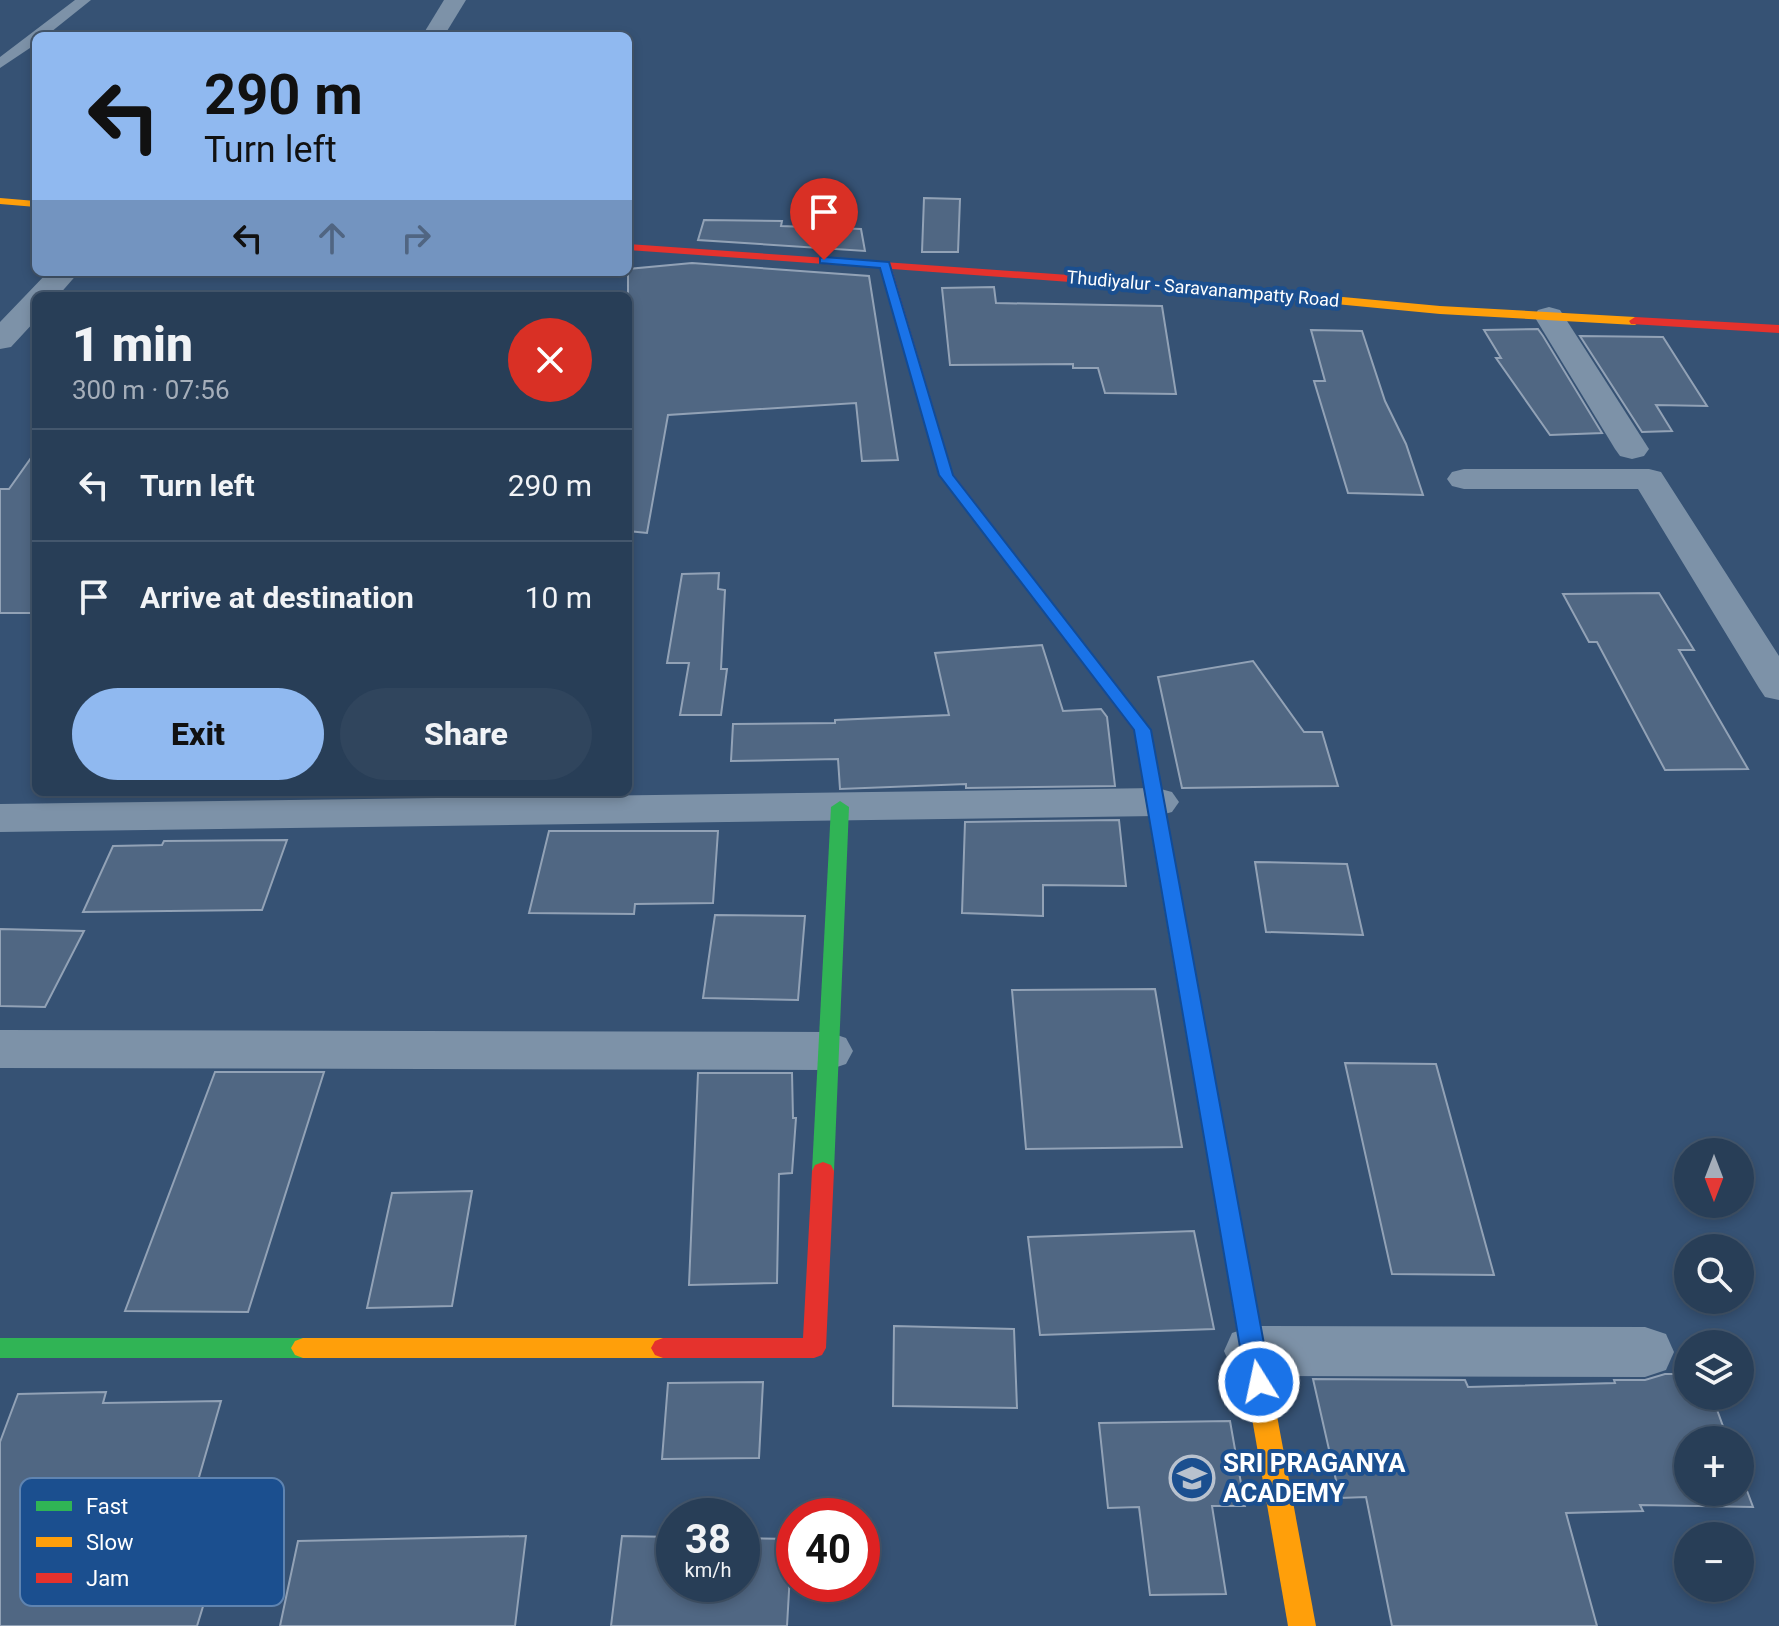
<!DOCTYPE html>
<meta charset="utf-8">
<style>
:root{--surface:#283e57;--page:#30455d;--text:#f1f3f6;--muted:#a5aeba;--line:#44576d;--accent:#90b9f0}
body{margin:0;font-family:Roboto,sans-serif;background:var(--page);color:var(--text);height:100vh;display:flex;flex-direction:column;font-size:30px;white-space:nowrap}
*{box-sizing:border-box;margin:0}
p{font-size:26px;color:var(--muted)}
.icon{flex:none;width:44px;height:44px;fill:none;stroke:currentColor;stroke-width:2;stroke-linecap:round;stroke-linejoin:round}
.map{position:relative;flex:1;overflow:hidden}
.drawer{position:absolute;left:32px;top:292px;width:600px;height:504px;display:flex;flex-direction:column;background:var(--surface);border-radius:12px;box-shadow:0 4px 12px #0003,0 0 0 2px var(--line)}
.drawer>*{flex:none}
.banner{position:absolute;left:32px;top:32px;width:600px;height:244px;border-radius:12px;box-shadow:0 4px 12px #0003,0 0 0 2px var(--line);background:#90b9f0;color:#111;overflow:hidden}
.needle{width:52px;rotate:180deg}
.buttons{position:absolute;left:1674px;top:1138px;display:grid;gap:16px}
.buttons a{display:grid;place-items:center;width:80px;height:80px;border-radius:50%;background:var(--surface);box-shadow:0 4px 12px #0003,0 0 0 2px var(--line);font-size:40px}
.speed{position:absolute;left:656px;top:1498px;display:flex;gap:16px;font-size:40px;font-weight:700;text-align:center}
.speed>*{display:grid;place-content:center;width:104px;height:104px;border-radius:50%;background:var(--surface);box-shadow:0 4px 12px #0003,0 0 0 2px var(--line);line-height:1}
.speed small{font-size:20px;font-weight:400}
.speed .limit{border:12px solid #d22;background:#fff;color:#111}
.pin{position:absolute;display:grid;place-items:center;width:68px;height:68px;color:#fff;margin:-82px -34px;border-radius:50% 50% 50% 0;rotate:-45deg;box-shadow:0 0 8px #0007}
.pin .icon{rotate:45deg}
.me{position:absolute;width:88px;margin:-44px;rotate:350deg;stroke-linejoin:round;filter:drop-shadow(0 0 6px #0008)}
.turn{display:flex;align-items:center;gap:28px;height:168px;padding:0 40px;font-size:36px}
.turn .icon{width:104px;height:104px;stroke-width:2.5}
.turn b{display:block;font-size:56px;line-height:68px}
.lanes{display:flex;align-items:center;height:76px;padding:0 40px;background:#0003;justify-content:center;gap:40px;direction:ltr}
.lanes .off{opacity:.35}
.round{display:grid;place-items:center;flex:none;width:84px;height:84px;border-radius:42px;background:var(--page)}
.head{display:flex;align-items:center;justify-content:space-between;height:136px;padding:0 40px}
h1{font-size:48px;font-weight:800;line-height:60px}
.action{display:flex;gap:16px;margin-top:auto;padding:16px 40px}
.action a{flex:1;height:92px;border-radius:48px;background:var(--accent);color:#111;font-size:32px;font-weight:800;line-height:92px;text-align:center}
.action a+a{background:var(--page);color:var(--text)}
ul{padding:0;list-style:none}
li{display:flex;align-items:center;gap:24px;height:112px;padding:0 40px;border-top:2px solid var(--line)}
li div{flex:1}
li b{display:block;font-size:30px}
li em{font-style:normal}
.map>svg:first-child{display:block}
.building{fill:#506783;stroke:#92a2b6;stroke-width:2}
.lines{fill:none;stroke-linecap:round;stroke-linejoin:round}
.lane{fill:#7d92a8;fill-rule:evenodd}
.street{fill:#7d92a8;fill-rule:evenodd}
.fast{fill:#30b455;fill-rule:evenodd}
.slow{fill:#ff9f0a;fill-rule:evenodd}
.jam{fill:#e5322d;fill-rule:evenodd}
.route{fill:#1a73e8;stroke:#114b97;stroke-width:2}
.labels{text-anchor:middle;stroke-width:8;stroke-linejoin:round;paint-order:stroke}
.far-street-label{font-size:18px;fill:#fff;stroke:#1b4f8f}
.near-poi-label{font-size:26px;font-weight:bold;fill:#fff;stroke:#1b4f8f;text-anchor:start}
.key{fill:#1b4f8f;stroke:#5f84b1;stroke-width:2}
.key-label{font-size:22px;fill:#fff}
</style>
<div class="map">
<svg width="1779" height="1626" viewBox="0 0 1779 1626">
<rect width="100%" height="100%" fill="#365274"/>
<g class="building">
<path d="M924,198l36,1 -2,53h-36z"/>
<path d="M704,220l78,1 -1,5 80,3 4,22 -167,-11z"/>
<path d="M692,263l177,13 29,184 -36,1 -6,-58 -188,12 -21,118 -19,-2v-262z"/>
<path d="M994,287l2,16 166,3 14,88 -71,-1 -7,-25h-25v-4l-123,1 -8,-77z"/>
<path d="M1538,329l5,7 59,97 -52,2 -54,-77h5l-17,-28z"/>
<path d="M1311,330l51,1 23,70 21,43 17,51 -75,-2 -34,-112h11z"/>
<path d="M1580,336l83,1 44,69 -51,-1 16,26 -30,1z"/>
<path d="M36,451v162h-36v-124h9z"/>
<path d="M719,573l-1,16 7,1 -4,79h6l-6,46h-41l9,-52h-22l15,-89z"/>
<path d="M1659,593l35,57h-15l69,119 -83,1 -68,-128h-8l-26,-48z"/>
<path d="M1042,645l21,66 38,-2 6,8 8,69 -149,2v-4l-126,5 -2,-30 -107,2 2,-37 102,-1v-3l114,-5 -14,-62z"/>
<path d="M1253,661l51,71h18l16,54 -156,2 -24,-111z"/>
<path d="M1119,820l7,66 -83,-1v31l-81,-3 3,-91z"/>
<path d="M549,831h169l-5,72 -78,1 -1,10 -105,-1z"/>
<path d="M287,840l-25,70 -179,2 30,-66 49,-1 2,-4z"/>
<path d="M1255,862l92,2 16,71 -97,-3z"/>
<path d="M715,915l90,1 -7,84 -95,-2z"/>
<path d="M0,929l84,2 -39,76 -45,-1z"/>
<path d="M1155,989l27,158 -156,2 -14,-159z"/>
<path d="M1345,1063l91,1 58,211 -102,-1z"/>
<path d="M215,1072h109l-76,240 -123,-1z"/>
<path d="M698,1073h94l1,45h3l-4,55 -13,1 -2,109 -88,2z"/>
<path d="M472,1191l-20,115 -85,2 25,-115z"/>
<path d="M1194,1231l20,98 -174,6 -12,-98z"/>
<path d="M894,1326l120,3 3,79 -124,-2z"/>
<path d="M1665,1374h23v22h24l16,44h-40v52h52v-20l13,35 -113,-2 3,6 -77,2 31,113h-205l-26,-129 -26,1 -27,-119 152,1 3,7 147,-4 -1,-3h31z"/>
<path d="M763,1382l-4,76 -97,1 6,-76z"/>
<path d="M106,1392l-3,11 118,-2 -43,149 42,1 -23,75h-197v-184l18,-48z"/>
<path d="M1230,1421l15,85h-33l14,88 -76,1 -11,-88 -31,1 -9,-85z"/>
<path d="M526,1536l-11,90h-235l18,-85z"/>
<path d="M622,1536l52,1v47h68v-46l50,1 -5,87h-176z"/>
</g>
<g class="lines">
<path class="lane" d="M75,0h16l-45,36h-10v8l-36,24v-11z"/>
<g class="street">
<path d="M444,0h22l-22,36h-22z"/>
<path d="M48,272h31l-21,24h-22v24l-25,27 -11,2v-27z"/>
<path d="M1549,307l11,3 89,139 -5,7 -12,3 -12,-3 -5,-7 -81,-133 4,-6z"/>
<path d="M1464,469h185l12,3 118,184v44l-14,-3 -6,-9 -121,-199h-174l-12,-3 -5,-7 5,-7z"/>
<path d="M1157,788l15,4 7,10 -7,10 -15,4 -1157,16v-28z"/>
<path d="M0,1030l828,2 18,6 7,13 -7,13 -18,6 -828,-2z"/>
<path d="M1253,1326l392,1 21,7 8,18 -8,18 -21,7 -392,-1 -21,-7 -8,-18 8,-18z"/>
</g>
<g class="fast">
<path d="M1154,791l9,6 92,500 -4,7 -8,3 -8,-3 -4,-7 -86,-500z"/>
<path d="M840,801l9,6 -15,364 -3,6 -8,3 -8,-3 -3,-6 19,-364z"/>
<path d="M0,1338h303l8,3 4,7 -4,7 -8,3h-303z"/>
</g>
<g class="slow">
<path d="M0,198l36,3v6l-36,-3z"/>
<path d="M1192,283l248,23 195,11 6,4 -6,4 -195,-11 -252,-24v-6z"/>
<path d="M1243,1287l8,3 4,7 61,329h-28l-57,-329 4,-7z"/>
<path d="M303,1338h360l8,3 4,7 -4,7 -8,3h-360l-8,-3 -4,-7 4,-7z"/>
</g>
<g class="jam">
<path d="M628,244l568,40v6l-4,1 -300,-22 61,205 198,256 12,67 -3,4 -6,2 -9,-6 -11,-66 -195,-256 -59,-207 -252,-18z"/>
<path d="M1635,317l144,8v8l-148,-9 -2,-3z"/>
<path d="M823,1162l8,3 3,6 -8,177 -4,7 -8,3h-151l-8,-3 -4,-7 4,-7 8,-3h140l9,-167 3,-6z"/>
</g>
</g>
<path class="route" d="M824,257l65,5 64,213 198,255 120,652 -3,7 -9,3 -9,-3 -4,-7 -112,-652 -195,-255 -59,-207 -60,-5v-5z"/>
<defs>
<g id="school-ring" transform="scale(2.3)"><circle r="9.5" fill="#1b4f8f" stroke="#b9c2ce" stroke-width="1.5"/><path d="M0-5L7-2L0 1L-7-2ZM-4 1L0 2.5L4 1V4Q0 6-4 4Z" fill="#b9c2ce"/></g>
</defs>
<g fill-rule="evenodd">
<use href="#school-ring" x="1192" y="1478"/>
</g>
<g class="labels">
<g class="far-street-label">
<text transform="translate(1203 289) rotate(5)" y="6">Thudiyalur - Saravanampatty Road</text>
</g>
<g class="near-poi-label">
<text x="1223" y="1472">SRI PRAGANYA<tspan x="1223" dy="30">ACADEMY</tspan></text>
</g>
</g>
<rect x="20" y="1478" width="264" height="128" rx="12" class="key"/>
<rect x="36" y="1501" width="36" height="10" fill="#30b455"/>
<rect x="36" y="1537" width="36" height="10" fill="#ff9f0a"/>
<rect x="36" y="1573" width="36" height="10" fill="#e5322d"/>
<g class="key-label">
<text x="86" y="1514">Fast</text>
<text x="86" y="1550">Slow</text>
<text x="86" y="1586">Jam</text>
</g>
</svg>
<div class="buttons">
<a><svg class="needle" viewBox="-14 -14 28 28"><path d="M0-13l5 13h-10z" fill="#e53935"/><path d="M0 13l5-13h-10z" fill="#a5aeba"/></svg></a>
<a><svg class="icon" aria-label="search" viewBox="0 0 24 24"><circle cx="10" cy="10" r="6"/><path d="M15 15l6 6"/></svg></a>
<a><svg class="icon" aria-label="layers" viewBox="0 0 24 24"><path d="M12 4l9 5-9 5-9-5zM3 14l9 5 9-5"/></svg></a>
<a>+</a>
<a>−</a>
</div>
<div class="speed"><div>38<small>km/h</small></div><div class="limit">40</div></div>
<div class="pin" style="left:824px;top:260px;background:#d93025"><svg class="icon" aria-label="arrive" viewBox="0 0 24 24"><path d="M6 21V4h12l-3 4 3 4H6"/></svg></div>
<svg class="me" style="left:1259px;top:1382px" viewBox="-20 -20 40 40"><circle r="17" fill="#1a73e8" stroke="#fff" stroke-width="3"/><path d="M0-11L8 9 0 5-8 9z" fill="#fff"/></svg>
<div class="banner">
<div class="turn"><svg class="icon" aria-label="left" viewBox="0 0 24 24"><path d="M17 20v-9H6M10 6l-5 5 5 5"/></svg><div><b>290 m</b>Turn left</div></div>
<div class="lanes"><svg class="icon" aria-label="left" viewBox="0 0 24 24"><path d="M17 20v-9H6M10 6l-5 5 5 5"/></svg><svg class="icon off" aria-label="ahead" viewBox="0 0 24 24"><path d="M12 20V5M6 11l6-6 6 6"/></svg><svg class="icon off" aria-label="right" viewBox="0 0 24 24"><path d="M7 20v-9h11M14 6l5 5-5 5"/></svg></div>
</div>
<section class="drawer">
<div class="head"><div><h1>1 min</h1><p>300 m · 07:56</p></div><a class="round" style="background:#d93025;color:#fff"><svg class="icon" aria-label="close" viewBox="0 0 24 24"><path d="M6 6l12 12M18 6L6 18"/></svg></a></div>
<ul>
<li><svg class="icon" aria-label="left" viewBox="0 0 24 24"><path d="M17 20v-9H6M10 6l-5 5 5 5"/></svg><div><b>Turn left</b></div><em>290 m</em></li>
<li><svg class="icon" aria-label="arrive" viewBox="0 0 24 24"><path d="M6 21V4h12l-3 4 3 4H6"/></svg><div><b>Arrive at destination</b></div><em>10 m</em></li>
</ul>
<div class="action"><a>Exit</a><a>Share</a></div>
</section>
</div>
